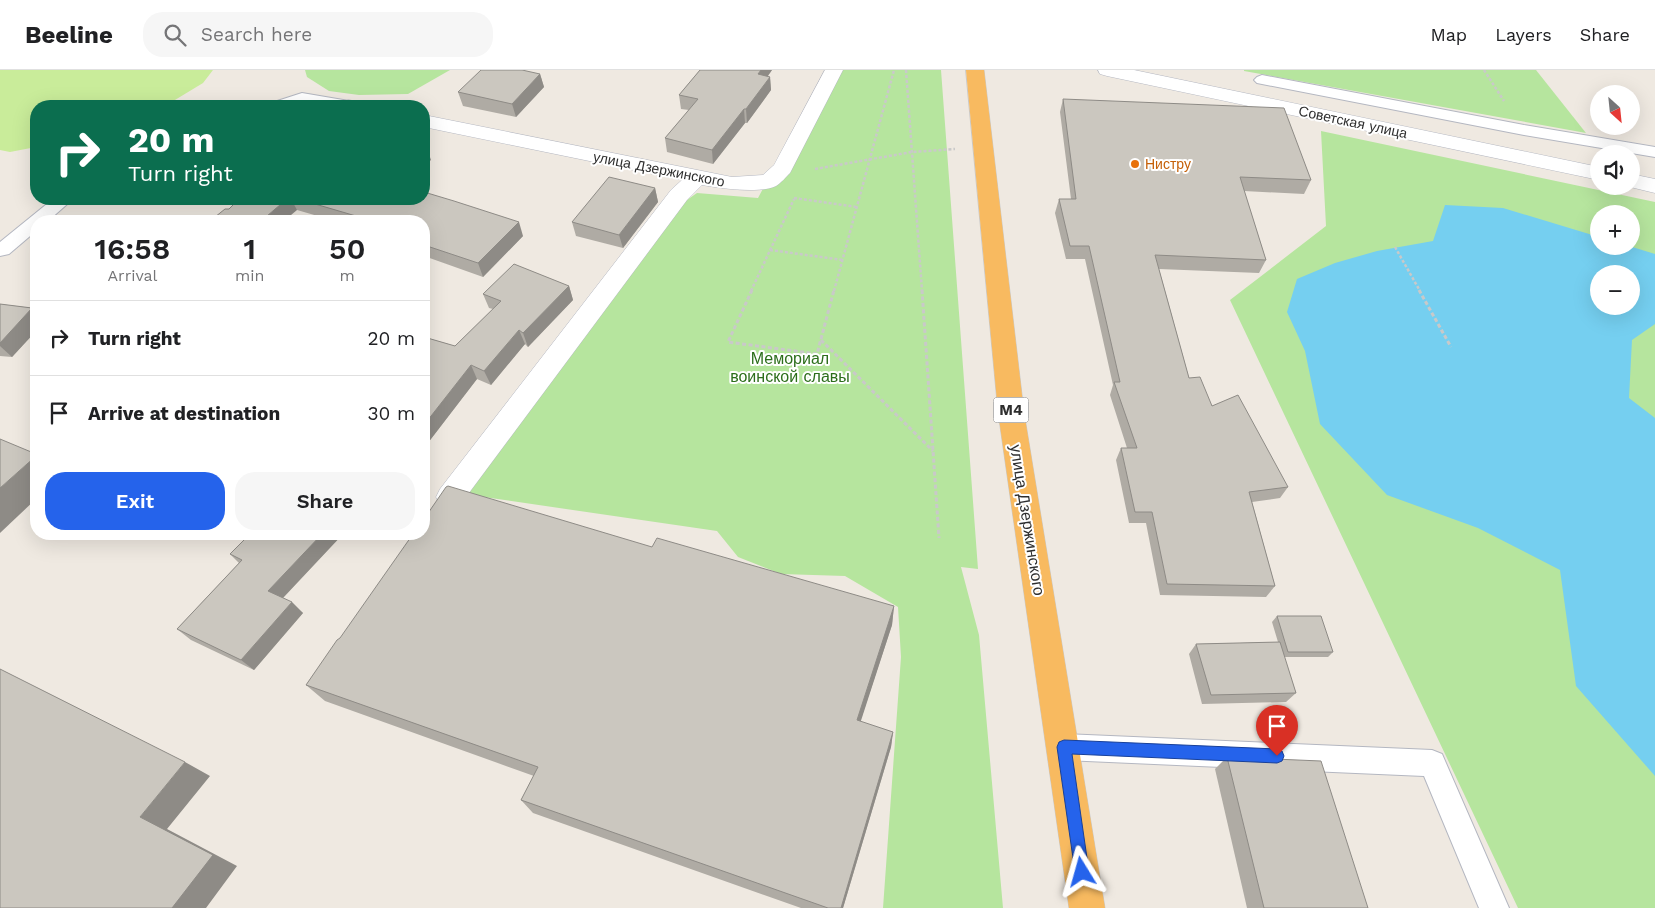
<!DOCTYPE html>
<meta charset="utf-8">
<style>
:root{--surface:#fff;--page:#f6f6f6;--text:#202124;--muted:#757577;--line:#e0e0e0;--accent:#2563eb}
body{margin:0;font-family:"Work Sans",sans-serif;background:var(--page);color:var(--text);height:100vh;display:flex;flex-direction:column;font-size:19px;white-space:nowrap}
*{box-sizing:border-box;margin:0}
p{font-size:16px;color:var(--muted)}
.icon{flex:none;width:28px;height:28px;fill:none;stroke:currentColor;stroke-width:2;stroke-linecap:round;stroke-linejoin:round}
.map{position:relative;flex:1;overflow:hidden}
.details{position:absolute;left:30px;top:145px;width:400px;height:325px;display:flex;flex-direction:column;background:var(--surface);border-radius:20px;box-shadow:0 5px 20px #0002}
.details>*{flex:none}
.banner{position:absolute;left:30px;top:30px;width:400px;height:105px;border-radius:20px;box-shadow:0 5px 20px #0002;background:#0b6e4f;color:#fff;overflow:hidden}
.needle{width:32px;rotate:153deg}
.buttons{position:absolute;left:1590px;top:15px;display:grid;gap:10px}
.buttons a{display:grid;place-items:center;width:50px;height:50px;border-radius:50%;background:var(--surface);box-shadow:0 5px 20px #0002;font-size:25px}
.pin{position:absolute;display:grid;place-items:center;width:42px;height:42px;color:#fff;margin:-51px -21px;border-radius:50% 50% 50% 0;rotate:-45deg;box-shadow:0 0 5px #0007}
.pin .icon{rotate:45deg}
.me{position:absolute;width:55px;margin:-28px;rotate:352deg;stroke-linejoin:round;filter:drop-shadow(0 0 4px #0008)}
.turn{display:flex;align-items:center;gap:18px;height:105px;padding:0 15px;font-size:22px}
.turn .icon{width:65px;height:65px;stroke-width:2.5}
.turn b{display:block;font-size:35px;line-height:42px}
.eta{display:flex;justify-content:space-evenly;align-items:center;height:85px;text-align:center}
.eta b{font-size:30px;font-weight:600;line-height:35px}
.primary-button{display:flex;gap:10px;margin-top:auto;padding:10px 15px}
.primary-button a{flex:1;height:58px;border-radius:20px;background:var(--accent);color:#fff;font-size:20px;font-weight:600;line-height:58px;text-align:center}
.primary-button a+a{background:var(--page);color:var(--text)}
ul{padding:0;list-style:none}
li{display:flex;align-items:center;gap:15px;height:75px;padding:0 15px;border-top:1px solid var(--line)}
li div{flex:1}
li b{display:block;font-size:19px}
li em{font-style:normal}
header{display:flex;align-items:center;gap:30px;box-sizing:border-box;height:70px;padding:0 25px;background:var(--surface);border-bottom:1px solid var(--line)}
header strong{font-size:24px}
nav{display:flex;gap:28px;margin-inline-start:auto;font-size:18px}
.search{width:350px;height:45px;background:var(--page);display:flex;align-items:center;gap:12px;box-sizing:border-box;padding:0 18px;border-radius:20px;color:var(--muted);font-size:19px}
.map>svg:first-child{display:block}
.green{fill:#b6e59e;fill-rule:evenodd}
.pitch{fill:#c9ec9a}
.water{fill:#75cff0;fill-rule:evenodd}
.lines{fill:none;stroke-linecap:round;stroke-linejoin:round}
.service-casing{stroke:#b4b7c1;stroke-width:2}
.minor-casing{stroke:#b4b7c1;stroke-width:1}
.trunk-casing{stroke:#c9c9c9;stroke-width:1}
.path-far1{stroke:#c9c9c9;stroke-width:2.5;stroke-dasharray:3 2;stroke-linecap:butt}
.path{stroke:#c9c9c9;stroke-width:3;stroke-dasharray:4 2.5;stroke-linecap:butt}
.service{fill:#fff;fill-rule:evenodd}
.minor{fill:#fff;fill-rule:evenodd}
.trunk{fill:#f8ba60;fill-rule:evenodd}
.wall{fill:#afaba4}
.shaded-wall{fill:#8e8b86}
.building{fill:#cbc7bf;stroke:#8e8b86}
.route{fill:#2563eb;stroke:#184099}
.food-dot{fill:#e8710a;stroke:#fff;stroke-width:2}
.labels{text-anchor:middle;stroke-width:4;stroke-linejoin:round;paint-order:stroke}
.far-street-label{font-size:14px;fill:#2e2e2e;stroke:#fff}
.far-food-label{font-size:14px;fill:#c56008;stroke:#fff;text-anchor:start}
.shield{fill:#fff;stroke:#6d6d6d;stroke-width:1}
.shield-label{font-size:15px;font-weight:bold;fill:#2e2e2e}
.park-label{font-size:16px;fill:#2c6e1b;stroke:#fff}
.street-label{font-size:16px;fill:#2e2e2e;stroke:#fff}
</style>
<header>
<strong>Beeline</strong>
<div class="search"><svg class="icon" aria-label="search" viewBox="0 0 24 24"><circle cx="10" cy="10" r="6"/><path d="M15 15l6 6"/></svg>Search here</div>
<nav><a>Map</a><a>Layers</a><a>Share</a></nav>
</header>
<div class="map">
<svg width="1655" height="838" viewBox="0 0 1655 838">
<rect width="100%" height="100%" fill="#efe9e1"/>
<g class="green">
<path d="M305,0h145l-42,24 -49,1 -30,-4 -22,-14z"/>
<path d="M827,0h114l37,499 -17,-2 18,68 24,273h-120l18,-251 -3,-50 -53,-31 -64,-2 -43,-17 -21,-26 -254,-37 221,-292 13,-9 61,5z"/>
<path d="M1244,0h292l50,63 -342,-62z"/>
<path d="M1321,61l334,71v706h-137l-288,-608 96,-74zM1599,144h32v32h-32zM1599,204h32v32h-32z"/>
</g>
<path class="pitch" d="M0,0h213l-10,13 -38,23h-129v41l-26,5 -10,-2z"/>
<path class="water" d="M1445,135l58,3 96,29v9h30l26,8v70l-23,16 -3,58 26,20v358l-79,-90 -16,-116 -82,-42 -91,-33 -67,-71 -15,-73 -18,-39 10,-33 38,-16 42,-12 56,-10zM1599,204h32v32h-32z"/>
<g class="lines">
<g class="service-casing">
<g id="service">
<path d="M1262,5l262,50 131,22v10l-131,-22 -267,-52 -3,-3 3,-3z"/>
<path d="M302,23l47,8 6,2 2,3h-35l-19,-3 -11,3h-23l2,-3z"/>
<path d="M53,129h20l-25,22h-12v10l-27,23 -9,2v-14z"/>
<path d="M1064,664l368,16 10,4 67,154h-30l-55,-132 -360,-16 -10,-4 -3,-9 3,-9z"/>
</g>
</g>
<g class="minor-casing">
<g id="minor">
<path d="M825,0h18l-53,103c-4,4 -9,10 -14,13 -17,8 -56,2 -74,-1l-15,15 -227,305 -10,3 -10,-3 -4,-8 4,-8 231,-299 11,-10 -258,-53v-12l308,62 31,-2 11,-10z"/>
<path d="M1098,0h36l465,97v13l-492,-104 -7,-2z"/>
<path d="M349,30l11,2 3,4h-24l3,-4z"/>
<path d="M1631,104l24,5v14l-29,-7h5z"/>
</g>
</g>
<g class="trunk-casing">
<path id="trunk" d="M966,0h18l40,342 81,496h-36l-71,-496z"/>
</g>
<g class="path-far1">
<path d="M906,0l16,221"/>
<path d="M1484,0l20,31"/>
<path d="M815,99l97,-17 43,-3"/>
<path d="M794,128l63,9"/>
<path d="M1395,177l25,44"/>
<path d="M770,180l73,10"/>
<path d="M751,221l43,-92"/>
<path d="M834,221l60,-221"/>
</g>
<g class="path">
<path d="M752,220l-24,52 89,12 17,-64"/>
<path d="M922,220l17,248"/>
<path d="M1419,220l32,57"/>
<path d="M821,270l112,111"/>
</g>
<use href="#service" class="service"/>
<use href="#minor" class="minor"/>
<use href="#trunk" class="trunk"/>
</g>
<g class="wall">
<path d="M700,0h72l-4,6 2,1 1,13 -24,33h-2l-32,41 -46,-12 -2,-14 24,-28 -8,-1 -2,-14z"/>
<path d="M540,4l4,13 -28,30 -53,-11 -5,-14z"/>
<path d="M1063,29l248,81 -7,14 -60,-3 22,69 -7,13 -100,-4 30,109 23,28 76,81 -8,11 -28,4 23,84 -9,11 -106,-2 -14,-72h-17l-13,-63 5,-12h6l-17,-53 3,-10 -28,-126h-19l-11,-46 4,-14h12l-11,-87z"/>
<path d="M655,118l3,14 -35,46 -47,-12 -4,-14z"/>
<path d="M239,129h185l99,37 -40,41 -59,-21v-35h-89l-38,-11 -68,-1z"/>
<path d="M569,216l4,14 -45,47 -3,-3 -34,41 -14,-6 -53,69v-111l31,9 38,-37 -4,-1 -6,-14z"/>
<path d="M0,234l32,4 4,5v18l-24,26 -12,-1z"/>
<path d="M343,464l-60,64 20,15 -49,57 -63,-30 -14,-11 62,-66 -9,-9z"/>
<path d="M652,477l242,59 -2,19 -32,97 33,10 -2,15 -48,161h-42l-268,-95 -12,-13 13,-24 -209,-75 -19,-16 34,-47z"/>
<path d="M1277,546l56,36 -5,5h-44l12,36 -10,9 -84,2 -13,-50 7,-10 82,-2 -6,-20z"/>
<path d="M1227,687l141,151h-121l-32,-139z"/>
</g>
<g class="shaded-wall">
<path d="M761,0h11l-13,18 -1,-14z"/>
<path d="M540,4l4,13 -28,30 -4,-13z"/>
<path d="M770,7l1,13 -24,33 -1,-14z"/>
<path d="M744,39l1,14 -32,41 -1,-14z"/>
<path d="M426,76l5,14 -7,6v-18z"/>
<path d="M655,118l3,14 -35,46 -4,-13z"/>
<path d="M287,129h4l6,11 -13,11h-23z"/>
<path d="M519,152l4,14 -40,41 -5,-14z"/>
<path d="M569,216l4,14 -45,47 -5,-14z"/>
<path d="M32,238l4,5v18l-24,26 -12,-11v-3z"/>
<path d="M519,260l6,14 -34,41 -7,-14z"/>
<path d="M471,295l6,14 -53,69v-23z"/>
<path d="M36,386v43l-36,34v-45z"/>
<path d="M322,464h21l-64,68 -11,-11z"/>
<path d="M292,532l11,11 -49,57 -13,-10z"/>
<path d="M894,536l-2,19 -36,111 1,-16z"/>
<path d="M893,662l-2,15 -48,161h-2z"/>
<path d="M185,692l25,14 -43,53 70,37 -31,42h-34l-32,-91z"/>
</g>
<g class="building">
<path d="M481,0h41l18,4 -28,30 -54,-12z"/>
<path d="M700,0h61l-3,4 12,3 -24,32h-2l-32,41 -47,-12 33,-39 -19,-4z"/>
<path d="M1063,29l221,9 27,72 -71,-3 26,83 -111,-5 34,123 11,-1 12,29 26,-11 50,92 -39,5 26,94 -108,-2 -15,-72h-17l-14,-64h16l-23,-66h6l-31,-136h-19l-11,-47h17z"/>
<path d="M609,107l46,11 -36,47 -47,-13z"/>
<path d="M424,122l30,9 65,21 -41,41 -54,-18v-24h-51l-75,-22h126z"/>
<path d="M239,129h48l-26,22h-51l15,-12h4z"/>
<path d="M514,194l55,22 -46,47 -4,-3 -35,41 -13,-6 -47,60v-54l2,-2 -2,-1v-31l31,9 46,-45 -18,-7z"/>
<path d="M0,234l32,4 -32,35z"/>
<path d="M0,369l36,15v2l-36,32z"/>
<path d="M448,416l204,61 5,-9 237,68 -37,114 36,12 -52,176h-13l-307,-108 17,-33 -232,-82 31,-45 3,-2 73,-104h11v-15l22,-32z"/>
<path d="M250,464h72l-54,57 24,11 -51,58 -64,-31 65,-69 -12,-6z"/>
<path d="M1277,546h44l12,36h-45z"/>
<path d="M1280,572l16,51 -85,2 -15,-51z"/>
<path d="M0,599l185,93 -45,55 73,38 -41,53h-172z"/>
<path d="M1227,687l94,4 47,147h-104z"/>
</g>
<path class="route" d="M1064,670l213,9 5,2 2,5 -2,5 -5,2 -205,-9 17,118 -2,5 -5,3 -5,-3 -2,-5 -18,-125 2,-5z"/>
<circle class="food-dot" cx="1135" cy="94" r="5"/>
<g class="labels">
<g class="far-street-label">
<text transform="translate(1353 52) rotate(12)" y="5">Советская улица</text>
<text transform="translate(659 99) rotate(11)" y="5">улица Дзержинского</text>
</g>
<g class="far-food-label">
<text x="1145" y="99">Нистру</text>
</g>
<rect class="shield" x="993.5" y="327.5" width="35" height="25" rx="4"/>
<g class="shield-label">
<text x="1011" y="345">M4</text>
</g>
<g class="park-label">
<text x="790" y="294">Мемориал<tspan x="790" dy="18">воинской славы</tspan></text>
</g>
<g class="street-label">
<text transform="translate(1028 450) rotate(81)" y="6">улица Дзержинского</text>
</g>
</g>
</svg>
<div class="buttons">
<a><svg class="needle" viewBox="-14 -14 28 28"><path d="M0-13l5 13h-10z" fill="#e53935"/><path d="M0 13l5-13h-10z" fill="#757577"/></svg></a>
<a><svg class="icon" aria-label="sound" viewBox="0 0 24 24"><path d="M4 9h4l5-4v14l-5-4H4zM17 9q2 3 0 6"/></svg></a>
<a>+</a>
<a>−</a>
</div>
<div class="pin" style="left:1277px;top:686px;background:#d93025"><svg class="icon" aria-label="arrive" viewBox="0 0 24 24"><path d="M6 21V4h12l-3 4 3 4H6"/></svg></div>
<svg class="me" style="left:1082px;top:802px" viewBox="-20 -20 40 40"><path d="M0-17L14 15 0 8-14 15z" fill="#2563eb" stroke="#fff" stroke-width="4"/></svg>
<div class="banner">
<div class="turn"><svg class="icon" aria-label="right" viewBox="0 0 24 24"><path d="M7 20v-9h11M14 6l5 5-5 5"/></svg><div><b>20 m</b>Turn right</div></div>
</div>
<section class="details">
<div class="eta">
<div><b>16:58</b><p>Arrival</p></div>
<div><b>1</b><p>min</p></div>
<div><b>50</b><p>m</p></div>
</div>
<ul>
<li><svg class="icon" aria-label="right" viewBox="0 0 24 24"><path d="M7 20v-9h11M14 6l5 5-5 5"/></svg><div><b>Turn right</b></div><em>20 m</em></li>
<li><svg class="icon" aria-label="arrive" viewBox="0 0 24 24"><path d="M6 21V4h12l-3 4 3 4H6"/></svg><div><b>Arrive at destination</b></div><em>30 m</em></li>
</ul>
<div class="primary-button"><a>Exit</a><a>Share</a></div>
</section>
</div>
